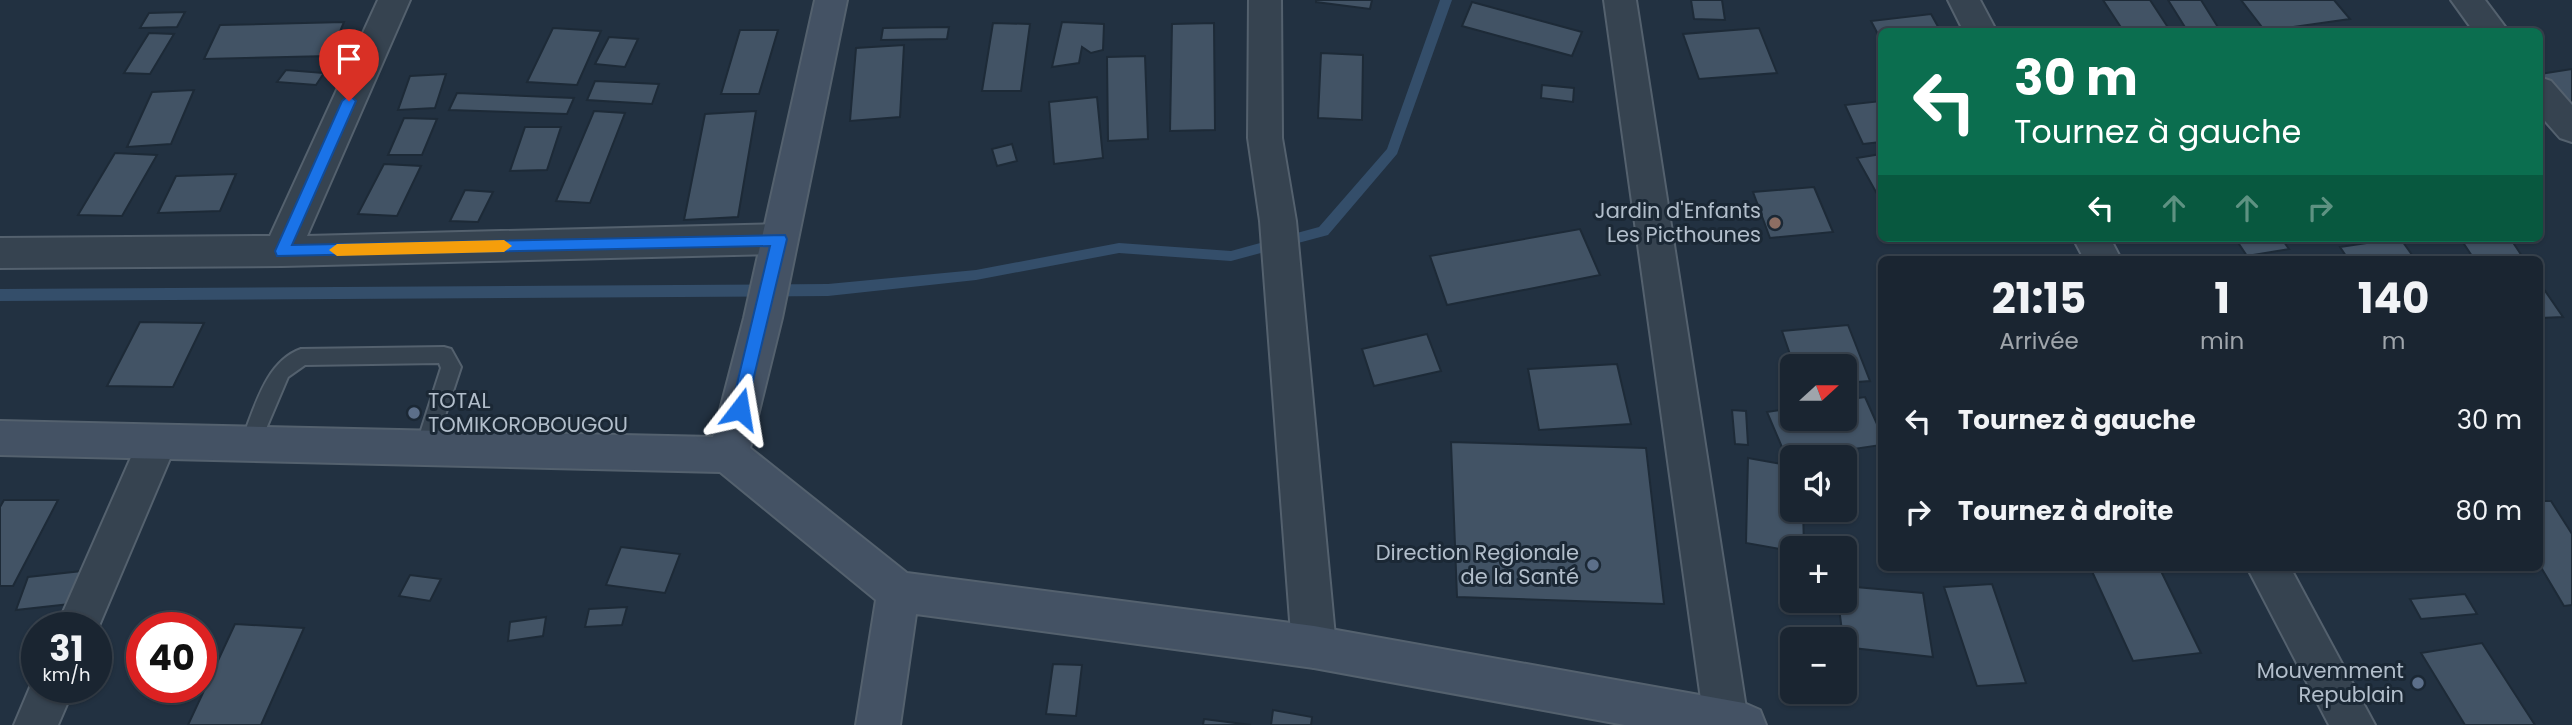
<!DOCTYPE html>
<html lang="fr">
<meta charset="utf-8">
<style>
:root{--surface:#1a2531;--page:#232d39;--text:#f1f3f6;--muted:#9fa5ab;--line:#38424d}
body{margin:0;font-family:Poppins,sans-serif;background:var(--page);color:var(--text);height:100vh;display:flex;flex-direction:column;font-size:26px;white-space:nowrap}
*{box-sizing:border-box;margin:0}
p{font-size:23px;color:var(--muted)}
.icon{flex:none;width:38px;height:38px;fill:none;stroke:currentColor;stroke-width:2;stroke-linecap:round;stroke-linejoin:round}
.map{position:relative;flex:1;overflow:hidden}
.drawer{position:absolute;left:1878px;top:256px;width:665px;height:315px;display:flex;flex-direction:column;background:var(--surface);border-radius:10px;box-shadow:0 2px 5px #0004,0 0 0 2px var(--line)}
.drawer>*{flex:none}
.top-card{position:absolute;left:1878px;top:28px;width:665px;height:214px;border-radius:10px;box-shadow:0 2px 5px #0004,0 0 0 2px var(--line);background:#0b6e4f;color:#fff;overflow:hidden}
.needle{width:46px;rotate:69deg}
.buttons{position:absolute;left:1780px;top:354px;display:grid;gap:14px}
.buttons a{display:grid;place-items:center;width:77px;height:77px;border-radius:10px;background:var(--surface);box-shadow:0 2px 5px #0004,0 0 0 2px var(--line);font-size:35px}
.speed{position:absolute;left:21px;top:612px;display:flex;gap:14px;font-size:35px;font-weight:700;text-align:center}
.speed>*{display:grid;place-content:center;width:91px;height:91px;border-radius:50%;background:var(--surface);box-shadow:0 2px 5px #0004,0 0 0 2px var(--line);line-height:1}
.speed small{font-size:18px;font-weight:400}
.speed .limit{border:10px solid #d22;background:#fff;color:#111}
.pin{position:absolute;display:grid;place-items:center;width:60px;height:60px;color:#fff;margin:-72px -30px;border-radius:50% 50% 50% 0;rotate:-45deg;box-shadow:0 0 7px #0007}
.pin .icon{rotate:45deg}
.me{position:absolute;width:77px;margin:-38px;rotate:14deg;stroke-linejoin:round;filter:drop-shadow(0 0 5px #0008)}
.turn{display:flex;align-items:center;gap:24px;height:147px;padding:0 21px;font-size:32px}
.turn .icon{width:91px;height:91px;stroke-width:2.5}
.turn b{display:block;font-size:49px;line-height:60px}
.lanes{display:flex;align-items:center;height:66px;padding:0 21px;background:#0003;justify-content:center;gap:35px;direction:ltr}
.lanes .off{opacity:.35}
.eta{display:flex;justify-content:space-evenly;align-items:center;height:119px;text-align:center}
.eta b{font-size:42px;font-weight:700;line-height:49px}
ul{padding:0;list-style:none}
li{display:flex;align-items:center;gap:21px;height:91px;padding:0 21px}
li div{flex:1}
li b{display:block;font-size:26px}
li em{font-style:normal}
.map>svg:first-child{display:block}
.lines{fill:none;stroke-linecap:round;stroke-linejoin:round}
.stream{fill:#344e6a;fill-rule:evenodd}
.building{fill:#425365;stroke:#1d2a37;stroke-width:2}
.lane-casing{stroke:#54616e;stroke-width:4}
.street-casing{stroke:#54616e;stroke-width:4}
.secondary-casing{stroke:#54616e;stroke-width:4}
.lane{fill:#364350;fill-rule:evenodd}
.street{fill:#364350;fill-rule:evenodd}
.secondary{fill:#445264;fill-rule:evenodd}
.route{fill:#1a73e8;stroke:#114b97;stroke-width:2}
.slow{fill:#f59e0b}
.education-dot{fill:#8d6e63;stroke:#1b2835;stroke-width:2.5}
.service-dot{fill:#5c6f8a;stroke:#1b2835;stroke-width:2.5}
.labels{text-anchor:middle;stroke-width:6;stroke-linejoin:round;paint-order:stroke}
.poi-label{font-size:21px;fill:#b2becb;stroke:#1b2835;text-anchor:end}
</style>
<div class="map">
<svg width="2572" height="725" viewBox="0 0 2572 725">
<rect width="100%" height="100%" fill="#223141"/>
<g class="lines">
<path class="stream" d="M1440,0h12l-55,154 -69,81 -97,26 -112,-8 -143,27 -148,16 -828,5v-12l828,-5 148,-14 143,-27 112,8 88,-24 68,-78z"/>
</g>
<g class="building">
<path d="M1316,0h56l-2,9 -54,-7z"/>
<path d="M1691,0h31l3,20 -31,-1z"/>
<path d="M2103,0h47l21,32h-47z"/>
<path d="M2168,0h33l20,32h-33z"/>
<path d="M2241,0h93l16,19 -85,12z"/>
<path d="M1472,2l110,30 -10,24 -110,-30z"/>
<path d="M185,12l-8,15 -37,1 9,-15z"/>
<path d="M1931,14l10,18h-60v8l-10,-19z"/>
<path d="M344,22l-14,34 -126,3 16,-34z"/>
<path d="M1062,22l42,2 -1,26 -12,3 -9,-6 -3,16 -27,4z"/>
<path d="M993,23l37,1 -9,67h-39z"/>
<path d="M1214,23l1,107 -45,1 2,-107z"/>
<path d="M949,27l-2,12 -66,1 2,-12z"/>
<path d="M553,28l48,3 -24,54 -50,-3z"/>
<path d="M1759,28l18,45 -78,6 -16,-45z"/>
<path d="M740,30h38l-19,64h-38z"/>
<path d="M149,33l25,1 -24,40 -26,-1z"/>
<path d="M609,37l29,2 -13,28 -30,-3z"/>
<path d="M904,45l-4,72 -50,4 6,-73z"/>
<path d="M1321,53l42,2 -1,65 -44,-2z"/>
<path d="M1145,56l3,83 -40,2 -1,-84z"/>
<path d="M2572,69v40l-32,-35z"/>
<path d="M286,70l38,3 -8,12 -39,-3z"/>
<path d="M446,74l-11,34 -37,2 12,-34z"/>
<path d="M595,81l64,3 -7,20 -65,-4z"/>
<path d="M1542,85l32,3 -1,14 -32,-4z"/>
<path d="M194,90l-23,54 -44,3 25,-55z"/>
<path d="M457,93l117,5 -7,16 -118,-4z"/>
<path d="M1097,97l6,61 -49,6 -5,-62z"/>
<path d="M1881,101v41l-18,2 -18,-39z"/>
<path d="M594,111l31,2 -35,90 -34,-2z"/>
<path d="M756,111l-18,106 -54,3 21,-106z"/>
<path d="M404,118l33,1 -15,36h-34z"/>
<path d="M525,127h36l-14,43 -37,1z"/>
<path d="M1012,144l5,17 -20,5 -5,-17z"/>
<path d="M115,153l42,2 -35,61 -44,-1z"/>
<path d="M1881,154v47l-24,-43z"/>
<path d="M384,164l37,2 -24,50 -39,-2z"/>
<path d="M236,174l-16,37 -62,2 18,-37z"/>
<path d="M1814,187l19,45 -63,6 -17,-46z"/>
<path d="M465,190l28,2 -15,30 -28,-1z"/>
<path d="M1580,229l20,46 -153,30 -17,-49z"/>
<path d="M2235,238h46l8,11 -42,7z"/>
<path d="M2400,238l15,21h-67l-8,-12z"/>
<path d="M2460,238h50l14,21h-50z"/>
<path d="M2539,282l24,35 -24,1z"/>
<path d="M140,322l64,1 -31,64 -66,-1z"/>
<path d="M1848,325l22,56 -26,2v-17h-50l-12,-35z"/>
<path d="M1427,334l14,37 -67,15 -12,-37z"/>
<path d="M1617,364l14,60 -92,6 -11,-61z"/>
<path d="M1865,397l16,36v12l-94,14 -20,-47 25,-4v10h52v-18z"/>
<path d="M1732,410l14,1 2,34 -13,-1z"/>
<path d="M1451,442l195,6 18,156 -207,-7z"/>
<path d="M1748,458l44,8v43h11l1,39h-12v3l-46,-8z"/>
<path d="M4,500h54l-45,86h-13v-79z"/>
<path d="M2539,501h12l21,33v71l-8,1 -25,-42z"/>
<path d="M621,547l59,7 -15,39 -59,-8z"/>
<path d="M1939,567h40v2l-38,3z"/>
<path d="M2090,567h69l42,86 -68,8z"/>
<path d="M82,571l-12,33 -54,6 12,-33z"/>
<path d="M410,575l31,4 -11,22 -31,-5z"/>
<path d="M1992,584l34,99 -49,3 -33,-99z"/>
<path d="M1844,586l79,7 10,64 -89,-10 -6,-47h6z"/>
<path d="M2465,594l12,20 -56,5 -11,-20z"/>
<path d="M627,607l-5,18 -37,2 4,-18z"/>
<path d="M546,617l-3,19 -35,5 2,-19z"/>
<path d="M235,624l69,4 -43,97h-73z"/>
<path d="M2482,643l53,82h-70l-44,-72z"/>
<path d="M1053,664l29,1 -6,51 -30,-2z"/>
<path d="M1273,710l39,7 -1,8h-40z"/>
<path d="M1204,719l47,6h-48z"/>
</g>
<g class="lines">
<g class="lane-casing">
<path id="lane" d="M444,347l7,2 10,18 -28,85 -7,3 -7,-3 -3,-6 25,-78 -2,-5 -134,2 -17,12 -31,73 -7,3 -7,-3 -3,-6c14,-32 24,-82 61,-95z"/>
</g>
<g class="street-casing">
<g id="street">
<path d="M378,0h32l-103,236 472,-12 13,5 5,10 -5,10 -13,5 -497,12 -282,2v-30l270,-2z"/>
<path d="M1249,0h32l1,138 14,83 40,426 -7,15 -15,6 -15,-6 -7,-15 -32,-426 -12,-83z"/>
<path d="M1604,0h32l112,721 -1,4h-42l-1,-4z"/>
<path d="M1948,0h32l17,32h-33z"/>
<path d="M2451,0h34l24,32h-35z"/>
<path d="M2539,77l12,4 21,24v37l-12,-4 -21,-24z"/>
<path d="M2073,238h37l11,21h-37z"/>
<path d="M157,425l14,5 6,12 -81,191v-5h-40l87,-198z"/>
<path d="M2247,567h43l85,158h-46z"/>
<path d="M36,673l1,15h37l-16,37h-44z"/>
</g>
</g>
<g class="secondary-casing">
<path id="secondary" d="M815,0h32l-65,318 -32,130 157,125 407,53 430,77 16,7 6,15h-141l-311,-57 -398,-54 -16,111h-44l20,-125 -156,-128 -720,-17v-34l713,16 31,-119z"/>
</g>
<use href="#lane" class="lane"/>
<use href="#street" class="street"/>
<use href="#secondary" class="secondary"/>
</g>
<path class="route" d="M349,95l7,6 -64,144 493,-10 2,4 -42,175h-11l-3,-5 39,-163 -493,10 -2,-5 67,-150z"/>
<path class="slow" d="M504,240l8,6 -8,6 -167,4 -8,-6 8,-6z"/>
<circle class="education-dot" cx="1775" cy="223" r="7"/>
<g class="service-dot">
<circle cx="414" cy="413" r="7"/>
<circle cx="1593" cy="565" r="7"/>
<circle cx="2418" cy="683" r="7"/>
</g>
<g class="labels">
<g class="poi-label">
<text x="1761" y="218">Jardin d'Enfants<tspan x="1761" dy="24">Les Picthounes</tspan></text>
<text x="428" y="408" text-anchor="start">TOTAL<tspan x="428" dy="24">TOMIKOROBOUGOU</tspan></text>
<text x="1579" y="560">Direction Regionale<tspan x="1579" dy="24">de la Santé</tspan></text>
<text x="2404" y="678">Mouvemment<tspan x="2404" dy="24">Republain</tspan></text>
</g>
</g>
</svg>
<div class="buttons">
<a><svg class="needle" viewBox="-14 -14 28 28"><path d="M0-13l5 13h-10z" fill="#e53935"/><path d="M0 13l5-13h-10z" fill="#9fa5ab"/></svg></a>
<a><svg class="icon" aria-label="sound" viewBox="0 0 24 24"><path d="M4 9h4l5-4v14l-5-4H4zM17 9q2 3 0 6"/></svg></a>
<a>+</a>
<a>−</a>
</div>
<div class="speed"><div>31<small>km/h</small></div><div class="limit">40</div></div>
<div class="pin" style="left:349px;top:101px;background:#d93025"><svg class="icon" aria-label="arrive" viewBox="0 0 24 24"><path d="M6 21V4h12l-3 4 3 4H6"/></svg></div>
<svg class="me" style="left:740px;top:409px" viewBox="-20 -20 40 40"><path d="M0-17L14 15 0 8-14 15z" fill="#1a73e8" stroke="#fff" stroke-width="4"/></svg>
<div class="top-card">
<div class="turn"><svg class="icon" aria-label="left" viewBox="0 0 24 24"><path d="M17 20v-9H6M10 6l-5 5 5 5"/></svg><div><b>30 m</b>Tournez à gauche</div></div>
<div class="lanes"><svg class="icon" aria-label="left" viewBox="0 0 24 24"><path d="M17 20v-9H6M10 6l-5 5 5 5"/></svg><svg class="icon off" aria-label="ahead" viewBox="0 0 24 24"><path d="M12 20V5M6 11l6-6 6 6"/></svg><svg class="icon off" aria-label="ahead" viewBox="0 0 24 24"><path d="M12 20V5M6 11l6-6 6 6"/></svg><svg class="icon off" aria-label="right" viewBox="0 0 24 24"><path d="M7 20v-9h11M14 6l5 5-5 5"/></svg></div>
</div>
<section class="drawer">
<div class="eta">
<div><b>21:15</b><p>Arrivée</p></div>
<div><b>1</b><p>min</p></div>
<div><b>140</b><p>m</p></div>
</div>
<ul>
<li><svg class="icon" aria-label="left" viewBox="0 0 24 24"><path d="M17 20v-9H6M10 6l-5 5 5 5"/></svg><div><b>Tournez à gauche</b></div><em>30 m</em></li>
<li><svg class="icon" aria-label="right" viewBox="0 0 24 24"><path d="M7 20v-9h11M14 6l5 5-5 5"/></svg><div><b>Tournez à droite</b></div><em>80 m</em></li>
</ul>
</section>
</div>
